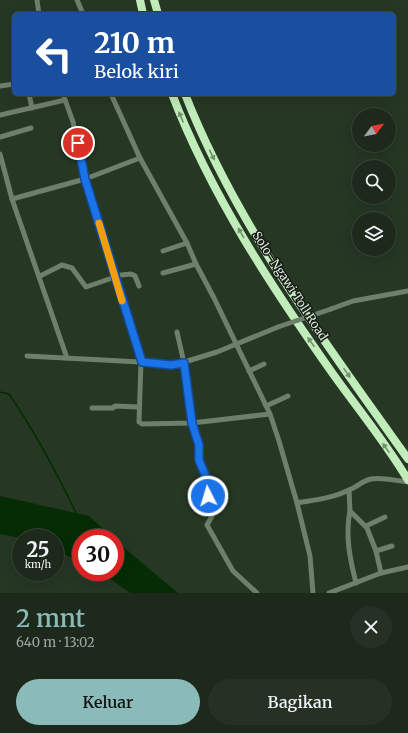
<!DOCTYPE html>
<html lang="id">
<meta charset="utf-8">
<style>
:root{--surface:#1c291b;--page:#253124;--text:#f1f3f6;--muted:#a0a6a3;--line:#3a453a;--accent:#8bbbb9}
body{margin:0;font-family:Merriweather,serif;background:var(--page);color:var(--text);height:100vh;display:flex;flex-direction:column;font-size:15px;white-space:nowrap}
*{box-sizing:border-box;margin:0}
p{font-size:13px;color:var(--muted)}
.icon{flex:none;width:22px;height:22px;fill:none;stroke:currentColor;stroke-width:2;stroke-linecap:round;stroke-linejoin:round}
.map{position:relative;height:593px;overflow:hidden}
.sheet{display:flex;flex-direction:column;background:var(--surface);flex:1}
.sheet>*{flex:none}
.top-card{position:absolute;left:12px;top:12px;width:384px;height:84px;border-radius:6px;box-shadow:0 4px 16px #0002,0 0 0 1px var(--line);background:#1a4fa0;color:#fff;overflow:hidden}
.needle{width:26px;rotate:58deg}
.tools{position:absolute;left:352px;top:108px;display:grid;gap:8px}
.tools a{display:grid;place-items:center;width:44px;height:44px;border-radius:50%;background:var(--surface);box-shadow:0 4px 16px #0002,0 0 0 1px var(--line);font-size:20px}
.speed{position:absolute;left:12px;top:529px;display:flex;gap:8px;font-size:20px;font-weight:700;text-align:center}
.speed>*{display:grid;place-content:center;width:52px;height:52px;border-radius:50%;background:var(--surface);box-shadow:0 4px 16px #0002,0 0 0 1px var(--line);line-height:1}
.speed small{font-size:10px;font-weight:400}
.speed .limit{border:6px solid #d22;background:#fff;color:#111}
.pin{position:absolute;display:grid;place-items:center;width:34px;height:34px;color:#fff;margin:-17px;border:2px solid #fff;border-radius:50%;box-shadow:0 1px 4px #0007}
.me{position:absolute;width:44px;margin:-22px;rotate:355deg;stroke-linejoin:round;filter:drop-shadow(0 0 3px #0008)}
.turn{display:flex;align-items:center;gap:14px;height:84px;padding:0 16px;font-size:18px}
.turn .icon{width:52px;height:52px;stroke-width:2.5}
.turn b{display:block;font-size:28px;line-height:34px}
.round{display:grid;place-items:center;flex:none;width:42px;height:42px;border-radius:21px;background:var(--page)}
.summary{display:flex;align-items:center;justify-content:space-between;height:68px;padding:0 16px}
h1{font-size:24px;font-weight:600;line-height:30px;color:var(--accent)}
.button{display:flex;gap:8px;margin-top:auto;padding:8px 16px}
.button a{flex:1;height:46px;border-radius:24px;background:var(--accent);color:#111;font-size:16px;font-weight:600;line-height:46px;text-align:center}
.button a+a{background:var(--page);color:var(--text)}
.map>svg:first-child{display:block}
.water{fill:#052c02}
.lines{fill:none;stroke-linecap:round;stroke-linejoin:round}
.stream{stroke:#052c02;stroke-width:1.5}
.minor{stroke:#6e806c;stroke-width:5}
.highway{stroke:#c1edbb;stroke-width:8}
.minor-bridge{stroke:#6e806c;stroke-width:5}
.oneway{fill:#738f6f}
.route-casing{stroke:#114b97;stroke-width:10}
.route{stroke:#1a73e8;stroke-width:7}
.slow{stroke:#f59e0b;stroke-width:7}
.labels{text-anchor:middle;stroke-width:3;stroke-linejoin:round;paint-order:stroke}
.street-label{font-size:12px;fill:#dbe6da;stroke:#141c13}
</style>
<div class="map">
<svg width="408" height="593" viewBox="0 0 408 593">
<rect width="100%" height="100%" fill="#263724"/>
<g class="water">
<path d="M0,496l89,20 24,22h-32v24l-26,-12v-12h-34l-21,-4z"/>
<path d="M115,540l63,53h-48l-29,-21h14z"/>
</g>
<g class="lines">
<path class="stream" d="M0,392l9,2c26,38 48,79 68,121"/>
<g class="minor">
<path d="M37,0l2,14"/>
<path d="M77,0l6,14"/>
<path d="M0,86l14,-2"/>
<path d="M29,94l3,14"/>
<path d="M63,94l10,28 12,57 56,183 -2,60 3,2 50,-1 78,-9"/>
<path d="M111,94l29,64 47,85 9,21 18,34 56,116 9,27 18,62 13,53 3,37"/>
<path d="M0,115l65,-15"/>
<path d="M0,137l31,-9"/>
<path d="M0,154l12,45 55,159"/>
<path d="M12,199l73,-20 55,-21"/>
<path d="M163,251l24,-8"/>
<path d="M163,273l33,-9"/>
<path d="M40,276l22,-11 10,3 14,19 35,-12 10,-1 4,2 4,10"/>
<path d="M331,309l22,-8 55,-10"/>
<path d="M177,332l7,31 8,60 7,22v15l7,15 3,13 -3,15 6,13 -5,9 26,46 24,22"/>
<path d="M27,356l151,8 39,-12 61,-25"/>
<path d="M249,371l15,-7"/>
<path d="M266,406l22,-10"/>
<path d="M92,408h21l2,-2 23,1"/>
<path d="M349,490l1,21 17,17 9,23 5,22"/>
<path d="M297,503c17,-3 36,-5 52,-13 8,-3 13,-9 22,-11 12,-2 25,2 37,3"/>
<path d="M350,511c-5,25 0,48 6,72"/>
<path d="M366,526l19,-9"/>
<path d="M376,551l16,-5"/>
<path d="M329,593l52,-20 27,-6"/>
</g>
<g class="highway">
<path d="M140,0l3,14"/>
<path d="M154,0l4,14"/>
<path d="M172,94c39,101 99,192 161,280 25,35 53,69 75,106"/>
<path d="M185,94c52,133 141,249 223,365"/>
</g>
<path class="minor-bridge" d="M278,327l53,-18"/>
</g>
<defs><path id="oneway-solid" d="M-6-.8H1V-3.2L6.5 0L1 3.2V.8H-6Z"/></defs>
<g class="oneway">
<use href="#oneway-solid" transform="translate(181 117) rotate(-113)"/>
<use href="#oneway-solid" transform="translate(212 155) rotate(64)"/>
<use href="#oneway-solid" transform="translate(241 233) rotate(-120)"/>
<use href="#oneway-solid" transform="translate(311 342) rotate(-125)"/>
<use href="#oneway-solid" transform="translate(347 373) rotate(55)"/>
<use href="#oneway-solid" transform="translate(386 448) rotate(-125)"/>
</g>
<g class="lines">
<g class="route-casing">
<path id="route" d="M78,143l7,36 57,183 29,3 13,-2 8,60 7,22v15l9,22 1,9 -1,5"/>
</g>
<use href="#route" class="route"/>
<path class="slow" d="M99,223l23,78"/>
</g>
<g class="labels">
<g class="street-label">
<text transform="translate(290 286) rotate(57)" y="4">Solo–Ngawi Toll Road</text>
</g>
</g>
</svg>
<div class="tools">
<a><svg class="needle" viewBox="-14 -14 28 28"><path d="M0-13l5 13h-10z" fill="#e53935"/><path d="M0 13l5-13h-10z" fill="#a0a6a3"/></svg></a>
<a><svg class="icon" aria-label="search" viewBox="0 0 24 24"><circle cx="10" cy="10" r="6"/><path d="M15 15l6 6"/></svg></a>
<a><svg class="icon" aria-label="layers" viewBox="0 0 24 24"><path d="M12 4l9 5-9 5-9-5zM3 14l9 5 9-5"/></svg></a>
</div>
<div class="speed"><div>25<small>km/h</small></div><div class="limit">30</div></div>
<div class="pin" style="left:78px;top:143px;background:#d93025"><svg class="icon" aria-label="arrive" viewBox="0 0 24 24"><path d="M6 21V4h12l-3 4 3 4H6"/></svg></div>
<svg class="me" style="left:208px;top:496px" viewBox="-20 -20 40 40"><circle r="17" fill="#1a73e8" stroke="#fff" stroke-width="3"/><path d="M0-11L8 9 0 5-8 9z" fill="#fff"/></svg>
<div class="top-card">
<div class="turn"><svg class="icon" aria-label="left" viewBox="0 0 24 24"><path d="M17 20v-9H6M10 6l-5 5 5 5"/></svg><div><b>210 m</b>Belok kiri</div></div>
</div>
</div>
<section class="sheet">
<div class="summary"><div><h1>2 mnt</h1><p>640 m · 13:02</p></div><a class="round"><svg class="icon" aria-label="close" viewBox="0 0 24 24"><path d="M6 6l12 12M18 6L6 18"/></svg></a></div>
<div class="button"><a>Keluar</a><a>Bagikan</a></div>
</section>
